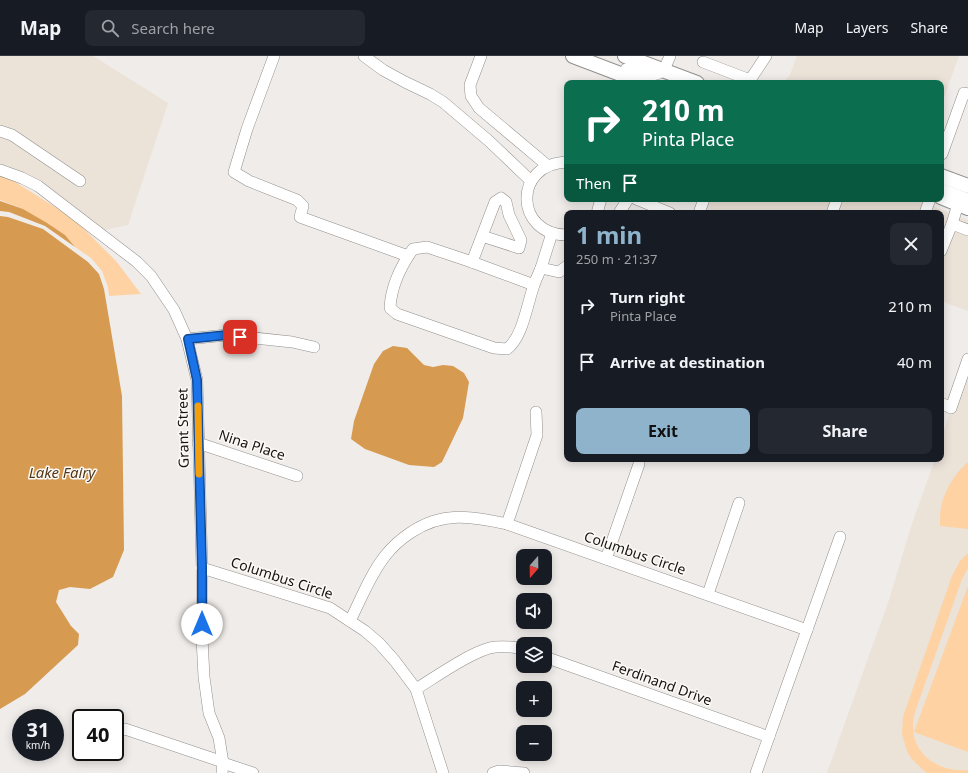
<!DOCTYPE html>
<meta charset="utf-8">
<style>
:root{--surface:#171b24;--page:#242831;--text:#f1f3f6;--muted:#9ea1a6;--line:#363941;--accent:#8eb3cb}
body{margin:0;font-family:"Noto Sans",sans-serif;background:var(--page);color:var(--text);height:100vh;display:flex;flex-direction:column;font-size:15px;white-space:nowrap}
*{box-sizing:border-box;margin:0}
p{font-size:13px;color:var(--muted)}
.icon{flex:none;width:22px;height:22px;fill:none;stroke:currentColor;stroke-width:2;stroke-linecap:round;stroke-linejoin:round}
.map{position:relative;flex:1;overflow:hidden}
.side{position:absolute;left:564px;top:154px;width:380px;height:252px;display:flex;flex-direction:column;background:var(--surface);border-radius:8px;box-shadow:0 2px 10px #0003}
.side>*{flex:none}
.guide{position:absolute;left:564px;top:24px;width:380px;height:122px;border-radius:8px;box-shadow:0 2px 10px #0003;background:#0b6e4f;color:#fff;overflow:hidden}
.needle{width:26px;rotate:200deg}
.tools{position:absolute;left:516px;top:493px;display:grid;gap:8px}
.tools a{display:grid;place-items:center;width:36px;height:36px;border-radius:8px;background:var(--surface);box-shadow:0 2px 10px #0003;font-size:20px}
.speed{position:absolute;left:12px;top:653px;display:flex;gap:8px;font-size:20px;font-weight:700;text-align:center}
.speed>*{display:grid;place-content:center;width:52px;height:52px;border-radius:50%;background:var(--surface);box-shadow:0 2px 10px #0003;line-height:1}
.speed small{font-size:10px;font-weight:400}
.speed .limit{border:2px solid #111;border-radius:6px;background:#fff;color:#111}
.pin{position:absolute;display:grid;place-items:center;width:34px;height:34px;color:#fff;margin:-17px;border-radius:8px;box-shadow:0 2px 6px #0006}
.me{position:absolute;width:44px;margin:-22px;rotate:0deg;stroke-linejoin:round;filter:drop-shadow(0 0 3px #0008)}
.turn{display:flex;align-items:center;gap:14px;height:84px;padding:0 12px;font-size:18px}
.turn .icon{width:52px;height:52px;stroke-width:2.5}
.turn b{display:block;font-size:28px;line-height:34px}
.then{display:flex;align-items:center;height:38px;padding:0 12px;background:#0003;gap:8px;font-size:15px}
.round{display:grid;place-items:center;flex:none;width:42px;height:42px;border-radius:8px;background:var(--page)}
.headline{display:flex;align-items:center;justify-content:space-between;height:68px;padding:0 12px}
h1{font-size:24px;font-weight:700;line-height:30px;color:var(--accent)}
.action{display:flex;gap:8px;margin-top:auto;padding:8px 12px}
.action a{flex:1;height:46px;border-radius:8px;background:var(--accent);color:#111;font-size:16px;font-weight:700;line-height:46px;text-align:center}
.action a+a{background:var(--page);color:var(--text)}
ul{padding:0;list-style:none}
li{display:flex;align-items:center;gap:12px;height:56px;padding:0 12px}
li div{flex:1}
li b{display:block;font-size:15px}
li em{font-style:normal}
header{display:flex;align-items:center;gap:24px;box-sizing:border-box;height:56px;padding:0 20px;background:var(--surface);border-bottom:1px solid var(--line)}
header strong{font-size:19px}
nav{display:flex;gap:22px;margin-inline-start:auto;font-size:14px}
.search{width:280px;height:36px;background:var(--page);display:flex;align-items:center;gap:10px;box-sizing:border-box;padding:0 14px;border-radius:8px;color:var(--muted);font-size:15px}
.map>svg:first-child{display:block}
.built{fill:#ebe2d8}
.green{fill:#fed2a2}
.water{fill:#d79a51}
.lines{fill:none;stroke-linecap:round;stroke-linejoin:round}
.minor-casing{stroke:#928f8c;stroke-width:12}
.major-casing{stroke:#928f8c;stroke-width:16}
.minor{stroke:#fff;stroke-width:11}
.major{stroke:#fff;stroke-width:14}
.route-casing{stroke:#114b97;stroke-width:10}
.route{stroke:#1a73e8;stroke-width:7}
.slow{stroke:#f59e0b;stroke-width:7}
.labels{text-anchor:middle;stroke-width:3;stroke-linejoin:round;paint-order:stroke}
.street-label{font-size:14px;fill:#151412;stroke:#fdfaf6}
.water-label{font-size:15px;font-style:italic;fill:#523819;stroke:#fdfaf6}
</style>
<header>
<strong>Map</strong>
<div class="search"><svg class="icon" aria-label="search" viewBox="0 0 24 24"><circle cx="10" cy="10" r="6"/><path d="M15 15l6 6"/></svg>Search here</div>
<nav><a>Map</a><a>Layers</a><a>Share</a></nav>
</header>
<div class="map">
<svg width="968" height="717" viewBox="0 0 968 717">
<rect width="100%" height="100%" fill="#f0ece9"/>
<g class="built">
<path d="M0,0h93l75,47 -40,122 -24,5 -63,-49 -18,-8 -23,-8z"/>
<path d="M797,0h162l-18,49v-22h-159l8,-8z"/>
<path d="M710,143h205l53,21v91l-27,-10v-88h-236z"/>
<path d="M968,303v414h-141l62,-173 22,-73 24,-68h6v-20z"/>
</g>
<g class="green">
<path d="M0,120l12,4 51,32 17,13 36,36 25,33 -32,2 -1,-9 -6,-16 -11,-13 -16,-11 -10,-12 -42,-26 -23,-9z"/>
<path d="M968,406v67l-28,-3c0,-6 0,-13 1,-19 3,-16 15,-35 27,-45z"/>
<path d="M968,497v15l-6,11 -47,133c-10,35 17,61 53,58v3h-41l-4,-3 -12,-12 -4,-7 -5,-17 1,-17 49,-141 8,-15z"/>
<path d="M968,530v166l-54,-20z"/>
</g>
<g class="water">
<path d="M0,145l23,8 24,14 18,12 10,12 -30,-21 -36,-14 -9,-1z"/>
<path d="M0,160l8,1 35,12 45,33 11,12 5,15 18,107 2,154 -11,27 -23,12 -20,-2 -11,3 -3,12 15,24 8,8 -1,11 -53,49 -25,15z"/>
<path d="M393,290l14,2 17,17 9,2 10,-2 10,1 11,7 5,9 -6,36 -21,44 -8,5 -25,-2 -44,-16 -14,-10 3,-18 20,-57 9,-13z"/>
</g>
<g class="lines">
<g class="minor-casing">
<g id="minor">
<path d="M274,0l-27,73 -13,43 15,9 48,19 6,6 -3,11 108,39"/>
<path d="M364,0l19,14 22,12 25,12 13,8 46,39 42,40"/>
<path d="M481,0l-11,29 1,11 8,12 69,58"/>
<path d="M703,6l47,18 16,-24"/>
<path d="M626,13c10,4 27,11 37,1 3,-3 5,-10 7,-14"/>
<path d="M0,75l12,4 68,46"/>
<path d="M942,98l22,-61 4,1"/>
<path d="M567,106c-55,2 -52,73 0,73"/>
<path d="M0,114l22,8 16,8 99,76 14,14 23,34 13,29 10,41 5,188v70l2,39 5,36 10,25 4,25 -1,10"/>
<path d="M941,133l27,10"/>
<path d="M636,143l34,14"/>
<path d="M958,148l-6,20 16,6"/>
<path d="M597,157l4,-14"/>
<path d="M619,157l9,-14"/>
<path d="M699,157l5,-14"/>
<path d="M832,157l5,-14"/>
<path d="M925,157l5,-14"/>
<path d="M552,177l-11,35 18,4 8,-6"/>
<path d="M941,195l11,-27"/>
<path d="M472,206l23,-60 6,-4 5,4 3,13 12,25 -2,8 -37,-12"/>
<path d="M534,229l-65,-24 -42,-14 -14,2c-12,17 -22,38 -23,59l7,6 97,34 13,1c16,-12 20,-45 27,-64 2,-6 5,-12 7,-17"/>
<path d="M187,283l40,-4 65,7 22,5"/>
<path d="M941,347l10,5 17,-49"/>
<path d="M198,387l99,33"/>
<path d="M507,468l30,-89 -1,-23"/>
<path d="M606,503l33,-95"/>
<path d="M202,512l128,40 35,23 14,12 16,18 21,28 27,84"/>
<path d="M708,538l31,-91"/>
<path d="M350,565c11,-22 20,-46 35,-65 7,-9 16,-17 25,-23 32,-22 62,-17 97,-9l300,106"/>
<path d="M545,601l224,80"/>
<path d="M416,633c18,-11 59,-40 79,-42 10,-1 19,0 28,2"/>
<path d="M115,675l10,-2 98,33"/>
<path d="M223,707l30,10"/>
<path d="M493,717l6,-2 25,2"/>
<path d="M756,717l84,-236"/>
</g>
</g>
<g class="major-casing">
<g id="major">
<path d="M573,0l71,27"/>
<path d="M625,0l72,27"/>
<path d="M941,120l27,10"/>
<path d="M941,141l27,11"/>
</g>
</g>
<use href="#minor" class="minor"/>
<use href="#major" class="major"/>
</g>
<g class="lines">
<g class="route-casing">
<path id="route" d="M202,568v-56l-5,-188 -9,-41 39,-4 13,2"/>
</g>
<use href="#route" class="route"/>
<path class="slow" d="M198,350l1,68"/>
</g>
<g class="labels">
<g class="street-label">
<text transform="translate(183 372) rotate(-91)" y="5">Grant Street</text>
<text transform="translate(252 389) rotate(18)" y="5">Nina Place</text>
<text transform="translate(635 497) rotate(19)" y="5">Columbus Circle</text>
<text transform="translate(282 522) rotate(18)" y="5">Columbus Circle</text>
<text transform="translate(662 627) rotate(20)" y="5">Ferdinand Drive</text>
</g>
<g class="water-label">
<text x="62" y="422">Lake Fairy</text>
</g>
</g>
</svg>
<div class="tools">
<a><svg class="needle" viewBox="-14 -14 28 28"><path d="M0-13l5 13h-10z" fill="#e53935"/><path d="M0 13l5-13h-10z" fill="#9ea1a6"/></svg></a>
<a><svg class="icon" aria-label="sound" viewBox="0 0 24 24"><path d="M4 9h4l5-4v14l-5-4H4zM17 9q2 3 0 6"/></svg></a>
<a><svg class="icon" aria-label="layers" viewBox="0 0 24 24"><path d="M12 4l9 5-9 5-9-5zM3 14l9 5 9-5"/></svg></a>
<a>+</a>
<a>−</a>
</div>
<div class="speed"><div>31<small>km/h</small></div><div class="limit">40</div></div>
<div class="pin" style="left:240px;top:281px;background:#d93025"><svg class="icon" aria-label="arrive" viewBox="0 0 24 24"><path d="M6 21V4h12l-3 4 3 4H6"/></svg></div>
<svg class="me" style="left:202px;top:568px" viewBox="-20 -20 40 40"><circle r="19" fill="#fff"/><path d="M0-13L10 11 0 6-10 11z" fill="#1a73e8"/></svg>
<div class="guide">
<div class="turn"><svg class="icon" aria-label="right" viewBox="0 0 24 24"><path d="M7 20v-9h11M14 6l5 5-5 5"/></svg><div><b>210 m</b>Pinta Place</div></div>
<div class="then">Then<svg class="icon" aria-label="arrive" viewBox="0 0 24 24"><path d="M6 21V4h12l-3 4 3 4H6"/></svg></div>
</div>
<section class="side">
<div class="headline"><div><h1>1 min</h1><p>250 m · 21:37</p></div><a class="round"><svg class="icon" aria-label="close" viewBox="0 0 24 24"><path d="M6 6l12 12M18 6L6 18"/></svg></a></div>
<ul>
<li><svg class="icon" aria-label="right" viewBox="0 0 24 24"><path d="M7 20v-9h11M14 6l5 5-5 5"/></svg><div><b>Turn right</b><p>Pinta Place</p></div><em>210 m</em></li>
<li><svg class="icon" aria-label="arrive" viewBox="0 0 24 24"><path d="M6 21V4h12l-3 4 3 4H6"/></svg><div><b>Arrive at destination</b></div><em>40 m</em></li>
</ul>
<div class="action"><a>Exit</a><a>Share</a></div>
</section>
</div>
